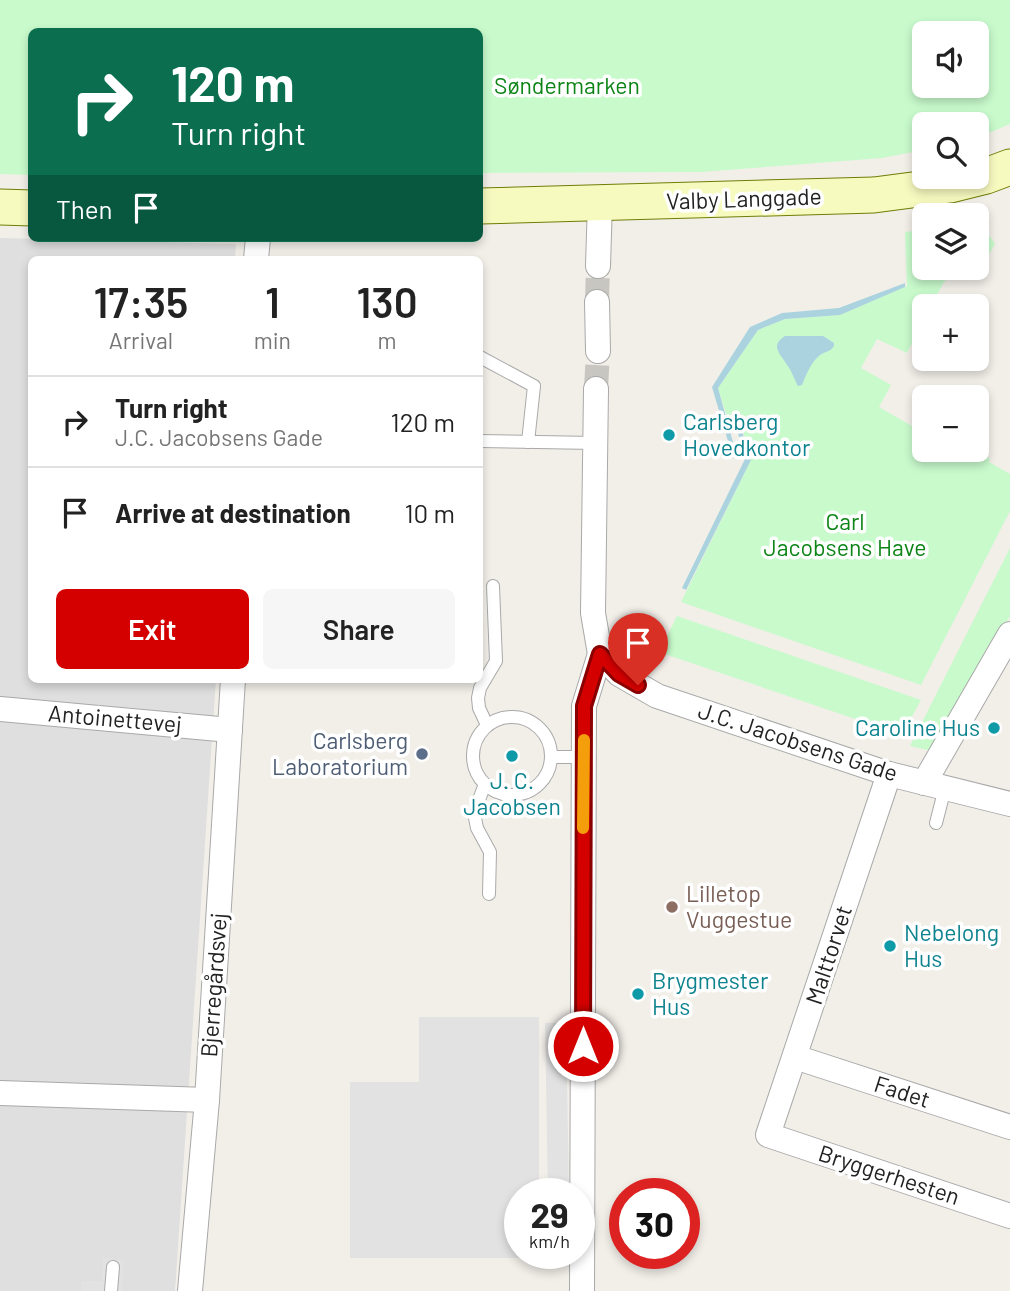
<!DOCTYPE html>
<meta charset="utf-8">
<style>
:root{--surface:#fff;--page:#f6f6f6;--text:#222;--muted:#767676;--line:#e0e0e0;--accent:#d40000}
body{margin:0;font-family:Barlow,sans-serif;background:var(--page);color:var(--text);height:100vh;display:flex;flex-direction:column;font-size:26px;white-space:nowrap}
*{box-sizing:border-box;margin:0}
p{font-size:23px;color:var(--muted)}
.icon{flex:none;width:38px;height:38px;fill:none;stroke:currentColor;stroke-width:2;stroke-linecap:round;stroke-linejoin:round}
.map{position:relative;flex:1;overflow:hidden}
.details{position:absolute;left:28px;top:256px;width:455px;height:427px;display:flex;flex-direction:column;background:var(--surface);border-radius:10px;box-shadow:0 4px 10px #0003}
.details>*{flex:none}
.guide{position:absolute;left:28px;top:28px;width:455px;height:214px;border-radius:10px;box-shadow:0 4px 10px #0003;background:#0b6e4f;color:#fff;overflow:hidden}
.tools{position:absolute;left:912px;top:21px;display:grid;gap:14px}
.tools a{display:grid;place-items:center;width:77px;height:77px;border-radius:10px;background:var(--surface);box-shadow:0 4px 10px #0003;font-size:35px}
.speed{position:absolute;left:504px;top:1178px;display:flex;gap:14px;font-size:35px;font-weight:700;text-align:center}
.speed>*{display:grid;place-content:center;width:91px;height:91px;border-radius:50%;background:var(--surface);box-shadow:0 4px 10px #0003;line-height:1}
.speed small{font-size:18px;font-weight:400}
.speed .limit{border:10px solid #d22;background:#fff;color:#111}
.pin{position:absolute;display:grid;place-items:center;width:60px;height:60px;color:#fff;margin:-72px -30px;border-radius:50% 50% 50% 0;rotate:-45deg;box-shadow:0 0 7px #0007}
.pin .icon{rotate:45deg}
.me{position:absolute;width:77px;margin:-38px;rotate:0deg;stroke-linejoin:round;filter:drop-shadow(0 0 5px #0008)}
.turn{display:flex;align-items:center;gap:24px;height:147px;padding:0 28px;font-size:32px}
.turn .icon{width:91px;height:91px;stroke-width:2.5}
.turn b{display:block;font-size:49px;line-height:60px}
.then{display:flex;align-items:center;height:66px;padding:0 28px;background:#0003;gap:14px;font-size:26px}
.eta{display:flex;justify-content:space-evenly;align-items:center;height:119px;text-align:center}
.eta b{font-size:42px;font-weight:600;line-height:49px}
.action{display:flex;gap:14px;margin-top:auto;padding:14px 28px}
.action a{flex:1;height:80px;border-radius:10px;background:var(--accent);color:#fff;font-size:28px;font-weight:600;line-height:80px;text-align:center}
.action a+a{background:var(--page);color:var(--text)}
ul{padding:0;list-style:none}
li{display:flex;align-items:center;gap:21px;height:91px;padding:0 28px;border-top:2px solid var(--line)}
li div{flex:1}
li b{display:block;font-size:26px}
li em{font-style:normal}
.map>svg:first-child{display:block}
.residential{fill:#e0dfdf}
.park{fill:#c8facc;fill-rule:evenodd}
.parking{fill:#e2e2e2}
.water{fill:#aad3df}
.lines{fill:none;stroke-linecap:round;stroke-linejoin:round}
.street-tunnel{stroke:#c8c6c1;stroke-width:24;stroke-dasharray:24 12;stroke-linecap:butt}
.lane-casing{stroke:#a9a9a9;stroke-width:14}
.street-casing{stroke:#a9a9a9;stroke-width:26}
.secondary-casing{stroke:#707d05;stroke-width:37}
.lane{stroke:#fff;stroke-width:12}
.street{stroke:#fff;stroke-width:24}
.secondary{stroke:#f7fabf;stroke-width:35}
.route-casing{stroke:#8a0000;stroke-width:18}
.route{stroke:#d40000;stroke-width:12}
.slow{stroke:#f59e0b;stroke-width:12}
.culture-dot{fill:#0f9aa8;stroke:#fff;stroke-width:2.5}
.service-dot{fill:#5c6f8a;stroke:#fff;stroke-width:2.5}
.education-dot{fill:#8d6e63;stroke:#fff;stroke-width:2.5}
.labels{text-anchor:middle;stroke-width:7;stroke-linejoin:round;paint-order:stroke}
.park-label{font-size:23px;fill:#0c8416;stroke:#fff}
.street-label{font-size:23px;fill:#222;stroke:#fff}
.culture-label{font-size:23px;fill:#0d838f;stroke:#fff;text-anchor:start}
.service-label{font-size:23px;fill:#4e5e75;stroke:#fff;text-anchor:end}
.education-label{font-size:23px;fill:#785e54;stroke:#fff;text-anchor:start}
</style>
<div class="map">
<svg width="1010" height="1291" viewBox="0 0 1010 1291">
<rect width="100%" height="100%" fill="#f2efe9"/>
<path class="residential" d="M0,238l236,6 -1,15h-203v420h184l-41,612h-175z"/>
<g class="park">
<path d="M0,0h1010v124l-33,14 -1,-14h-52v26l-42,8 -181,14 -221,1v-141h-448l-1,143 -31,-1zM924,33h52v53h-52z"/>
<path d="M989,220c-7,8 1,16 6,24l-10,17 -8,7 -27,8 -6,6 -13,24h-7v14l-17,33 -30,-14 -16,29 30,17 -12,22 45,26v17h50l16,9 -1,3 21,12v37l-89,174 -240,-83 70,-142 -9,-33 -11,3 -13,-42 40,-58 27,-11 55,-4 67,-29 -2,-54 19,-2v38h52l1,-46z"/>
<path d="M1010,548v68l-78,135 -22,-5z"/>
<path d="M677,616l244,84 -19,35 -243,-83z"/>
</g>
<g class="parking">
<path d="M419,1017h120v176l-19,1v59h20v5h-190v-176h69z"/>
<path d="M545,1023h21l3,170h-21z"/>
<path d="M103,1258l21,2 -2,31h-41l1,-10h20z"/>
</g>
<g class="water">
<path d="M905,283v4l-65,28 -55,4 -27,11 -40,58 19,69 -4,1 -21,-71 38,-60 32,-14 57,-5z"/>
<path d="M785,336h38l11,7v3c-4,6 -8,5 -14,9 -9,7 -14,20 -18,30l-4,1c-4,-7 -6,-15 -11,-21 -6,-11 -18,-19 -2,-29z"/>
<path d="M741,428l10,32 -65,130 -4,-2 63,-129 -8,-30z"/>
</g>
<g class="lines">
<g class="street-tunnel">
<path d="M597,302l1,-36"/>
<path d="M596,389l2,-38"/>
</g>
<g class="lane-casing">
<g id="lane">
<path d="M480,357l54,29 -6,56"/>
<path d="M480,441l115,2"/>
<circle cx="512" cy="756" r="39"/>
<path d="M487,725l-8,-17 -1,-10 2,-10 16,-27 -3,-75"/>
<path d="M551,757h33"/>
<path d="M485,784l-8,21 -2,13 2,10 13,24 -1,42"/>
<path d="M936,823l9,-35"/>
<path d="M111,1291l2,-24"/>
</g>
</g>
<g class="street-casing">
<g id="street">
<path d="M256,259l2,-21"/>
<path d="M598,266l2,-64"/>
<path d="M597,302l1,49"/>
<path d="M596,389l-3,224 7,41 19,20 38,22 232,78 121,30"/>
<path d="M0,709l230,21"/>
<path d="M889,774l-121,361 242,81"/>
<path d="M924,783l86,-149"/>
<path d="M795,1057l215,70"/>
<path d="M0,1093l207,7"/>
<path d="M190,1291l17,-191 26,-421"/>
<path d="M582,1291l2,-585 16,-52"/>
</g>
</g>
<g class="secondary-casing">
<g id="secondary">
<path d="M480,206l394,-11 76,-10 36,-9 24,-9"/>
<path d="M0,207l32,1"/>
</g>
</g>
<use href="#lane" class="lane"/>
<use href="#street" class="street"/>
<use href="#secondary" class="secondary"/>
</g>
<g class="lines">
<g class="route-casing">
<path id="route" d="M583,1046l1,-340 16,-52 19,20 19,11"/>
</g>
<use href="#route" class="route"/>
<path class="slow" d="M583,828l1,-88"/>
</g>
<g class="culture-dot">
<circle cx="669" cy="435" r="7"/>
<circle cx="994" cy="728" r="7"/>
<circle cx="512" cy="756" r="7"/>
<circle cx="890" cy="946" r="7"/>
<circle cx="638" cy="994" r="7"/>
</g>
<circle class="service-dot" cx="422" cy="754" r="7"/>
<circle class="education-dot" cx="672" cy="907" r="7"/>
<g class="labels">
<g class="park-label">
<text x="567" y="94">Søndermarken</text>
<text x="845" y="530">Carl<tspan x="845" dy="26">Jacobsens Have</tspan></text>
</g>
<g class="street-label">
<text transform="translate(744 199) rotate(-2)" y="8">Valby Langgade</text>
<text transform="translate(115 719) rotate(5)" y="8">Antoinettevej</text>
<text transform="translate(798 742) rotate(18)" y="8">J.C. Jacobsens Gade</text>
<text transform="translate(829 955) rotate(-72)" y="8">Malttorvet</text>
<text transform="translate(214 985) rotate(-86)" y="8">Bjerregårdsvej</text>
<text transform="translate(902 1092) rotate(18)" y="8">Fadet</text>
<text transform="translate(889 1175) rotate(18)" y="8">Bryggerhesten</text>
</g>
<g class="culture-label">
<text x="683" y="430">Carlsberg<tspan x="683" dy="26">Hovedkontor</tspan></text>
<text x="980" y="736" text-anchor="end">Caroline Hus</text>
<text x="512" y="789" text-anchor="middle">J. C.<tspan x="512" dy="26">Jacobsen</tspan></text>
<text x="904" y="941">Nebelong<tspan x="904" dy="26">Hus</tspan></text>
<text x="652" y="989">Brygmester<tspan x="652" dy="26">Hus</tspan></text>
</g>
<g class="service-label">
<text x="408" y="749">Carlsberg<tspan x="408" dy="26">Laboratorium</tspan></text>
</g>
<g class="education-label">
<text x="686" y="902">Lilletop<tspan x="686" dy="26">Vuggestue</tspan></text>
</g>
</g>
</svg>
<div class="tools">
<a><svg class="icon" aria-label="sound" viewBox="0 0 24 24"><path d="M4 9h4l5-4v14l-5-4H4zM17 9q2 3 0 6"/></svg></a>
<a><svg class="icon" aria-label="search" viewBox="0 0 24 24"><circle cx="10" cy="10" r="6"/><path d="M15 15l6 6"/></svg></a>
<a><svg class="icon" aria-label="layers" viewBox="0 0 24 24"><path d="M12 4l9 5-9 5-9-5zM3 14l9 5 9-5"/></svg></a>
<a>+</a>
<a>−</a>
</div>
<div class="speed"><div>29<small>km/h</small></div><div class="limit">30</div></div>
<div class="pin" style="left:638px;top:685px;background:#d93025"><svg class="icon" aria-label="arrive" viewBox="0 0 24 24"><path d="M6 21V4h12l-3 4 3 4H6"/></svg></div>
<svg class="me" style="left:583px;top:1046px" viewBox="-20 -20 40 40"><circle r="17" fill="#d40000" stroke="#fff" stroke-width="3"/><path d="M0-11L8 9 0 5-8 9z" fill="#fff"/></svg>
<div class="guide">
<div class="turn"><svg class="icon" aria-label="right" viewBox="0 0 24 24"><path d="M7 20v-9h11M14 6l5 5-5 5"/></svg><div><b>120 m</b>Turn right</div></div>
<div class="then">Then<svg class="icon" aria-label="arrive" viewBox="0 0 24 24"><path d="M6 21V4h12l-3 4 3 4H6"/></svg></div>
</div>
<section class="details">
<div class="eta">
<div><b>17:35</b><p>Arrival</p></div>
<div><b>1</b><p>min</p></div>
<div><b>130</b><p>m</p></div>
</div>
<ul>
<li><svg class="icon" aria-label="right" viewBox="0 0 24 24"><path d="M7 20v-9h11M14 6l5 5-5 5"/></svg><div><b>Turn right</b><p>J.C. Jacobsens Gade</p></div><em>120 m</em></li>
<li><svg class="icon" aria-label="arrive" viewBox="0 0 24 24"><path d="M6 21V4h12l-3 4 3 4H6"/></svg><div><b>Arrive at destination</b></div><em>10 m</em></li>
</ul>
<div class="action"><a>Exit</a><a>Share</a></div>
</section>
</div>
